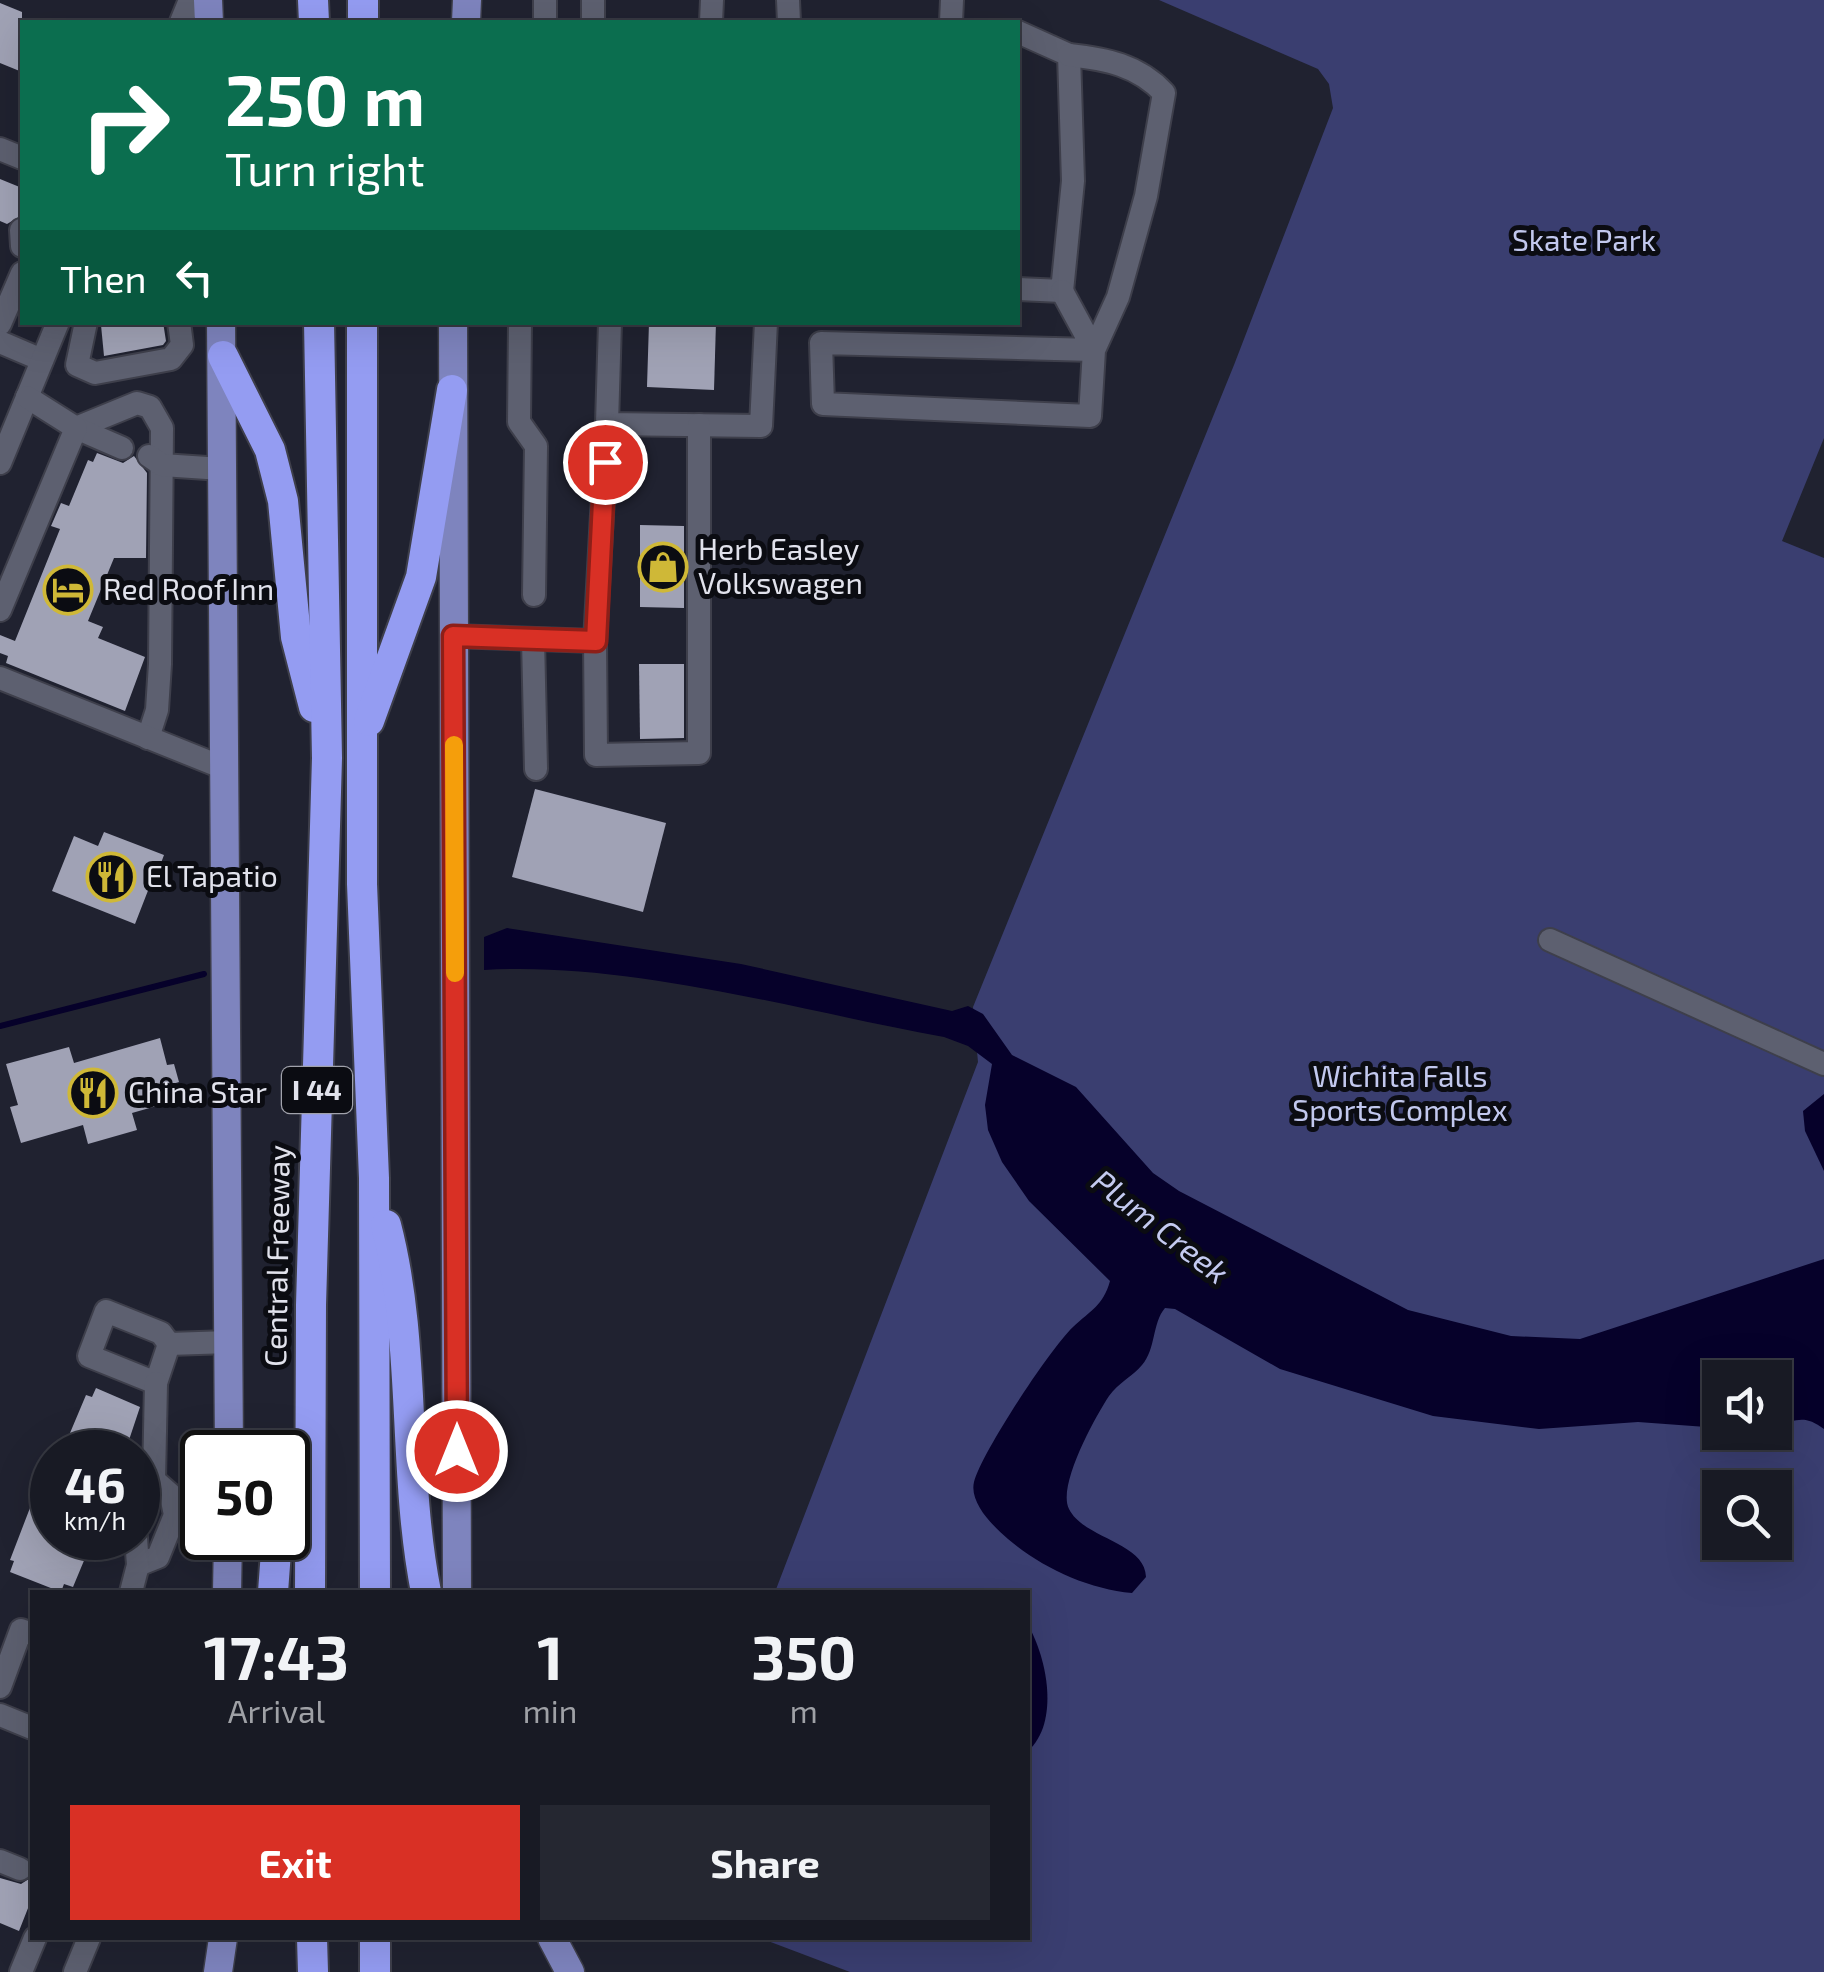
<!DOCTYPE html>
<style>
:root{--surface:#181a24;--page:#252731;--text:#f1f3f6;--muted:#9fa1a6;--line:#363841;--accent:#d93025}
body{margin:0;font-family:"Exo 2",sans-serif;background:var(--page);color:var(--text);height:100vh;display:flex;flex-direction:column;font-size:38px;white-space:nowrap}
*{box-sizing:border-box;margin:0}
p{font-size:32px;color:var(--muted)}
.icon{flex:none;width:55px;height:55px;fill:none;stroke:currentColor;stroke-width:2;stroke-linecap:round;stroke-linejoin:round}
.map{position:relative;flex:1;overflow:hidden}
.sheet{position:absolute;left:30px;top:1590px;width:1000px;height:350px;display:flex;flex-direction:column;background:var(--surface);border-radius:0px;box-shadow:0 10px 40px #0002,0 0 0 2px var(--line)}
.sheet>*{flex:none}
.top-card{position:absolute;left:20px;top:20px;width:1000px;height:305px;border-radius:0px;box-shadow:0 10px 40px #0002,0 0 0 2px var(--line);background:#0b6e4f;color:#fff;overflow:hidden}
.fabs{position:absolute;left:1702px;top:1360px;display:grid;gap:20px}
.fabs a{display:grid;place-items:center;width:90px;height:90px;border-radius:0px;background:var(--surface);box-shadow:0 10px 40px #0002,0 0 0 2px var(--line);font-size:50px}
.speed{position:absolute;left:30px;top:1430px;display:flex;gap:20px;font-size:50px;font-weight:700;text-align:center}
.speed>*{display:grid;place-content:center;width:130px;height:130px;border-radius:50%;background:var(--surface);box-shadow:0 10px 40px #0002,0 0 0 2px var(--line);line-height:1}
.speed small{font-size:25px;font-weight:400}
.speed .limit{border:5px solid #111;border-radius:15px;background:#fff;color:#111}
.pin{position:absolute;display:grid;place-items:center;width:85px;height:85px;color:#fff;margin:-42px;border:5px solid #fff;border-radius:50%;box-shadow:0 2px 10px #0007}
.me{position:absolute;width:110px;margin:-55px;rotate:0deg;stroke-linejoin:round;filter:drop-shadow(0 0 8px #0008)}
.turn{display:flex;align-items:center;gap:35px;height:210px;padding:0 40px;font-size:45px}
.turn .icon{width:130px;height:130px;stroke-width:2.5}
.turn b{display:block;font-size:70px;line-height:85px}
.then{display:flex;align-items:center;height:95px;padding:0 40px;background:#0003;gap:20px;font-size:38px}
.eta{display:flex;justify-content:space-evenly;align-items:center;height:170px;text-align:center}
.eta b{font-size:60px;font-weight:700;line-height:70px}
.action{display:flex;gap:20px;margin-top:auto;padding:20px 40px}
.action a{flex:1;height:115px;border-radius:0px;background:var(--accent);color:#fff;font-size:40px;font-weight:700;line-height:115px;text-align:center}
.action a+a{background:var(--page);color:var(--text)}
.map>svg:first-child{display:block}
.green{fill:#3a3e70;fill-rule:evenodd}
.water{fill:#06012a}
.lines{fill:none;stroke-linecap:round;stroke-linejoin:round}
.stream{stroke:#06012a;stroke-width:6}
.building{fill:#a0a2b5}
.minor-tunnel{stroke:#3d3f4c;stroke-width:22;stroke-dasharray:22 11;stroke-linecap:butt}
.minor-casing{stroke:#3e3f4b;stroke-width:26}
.major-casing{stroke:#3e3f4b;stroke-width:31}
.highway-casing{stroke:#3e3f4b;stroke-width:34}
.minor{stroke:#5d6070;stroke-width:22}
.major{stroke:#7e84be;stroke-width:28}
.highway{stroke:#949cf2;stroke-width:30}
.route-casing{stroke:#8d1f18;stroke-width:25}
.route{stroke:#d93025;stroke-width:18}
.slow{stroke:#f59e0b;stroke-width:18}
.labels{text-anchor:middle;stroke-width:10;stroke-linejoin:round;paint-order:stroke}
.shield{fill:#0b0c12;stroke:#a1a2ab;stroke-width:2.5}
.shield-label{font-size:28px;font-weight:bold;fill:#e1e2ec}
.park-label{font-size:30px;fill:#c2c8ee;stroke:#0b0c12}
.poi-label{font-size:30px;fill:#e1e2ec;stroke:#0b0c12;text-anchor:start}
.street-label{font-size:30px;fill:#e1e2ec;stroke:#0b0c12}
.water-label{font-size:32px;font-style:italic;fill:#c4caf0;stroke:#0b0c12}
</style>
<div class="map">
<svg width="1824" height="1972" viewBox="0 0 1824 1972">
<rect width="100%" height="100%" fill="#202230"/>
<path class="green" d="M1159,0h665v438l-42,103 42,17v1414h-974l-90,-34h268v-346h-253l203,-530 -5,-55 261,-642 99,-257 -4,-24 -11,-15zM1720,1378h55v54h-55zM1720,1488h55v54h-55z"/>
<g class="water">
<path d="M507,928l234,36 211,47 16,-5 15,8 29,41 64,32 77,86 26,18 229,119 103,26 69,3 244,-80v170c-19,-14 -28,-10 -49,-1v-50h-55v50l-82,-6 -99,7 -106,-13 -153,-47 -105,-60 -10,-1c-13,15 -9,41 -23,57 -9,11 -24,18 -33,31 -14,21 -52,90 -40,113 15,30 76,33 77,68l-14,16c-44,-4 -90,-25 -124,-54 -14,-12 -39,-36 -34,-57 8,-30 76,-133 99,-155 18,-17 30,-21 37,-46l-81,-80 -27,-39 -14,-32 -3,-25 7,-41 -24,-18 -24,-9c-144,-26 -314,-76 -460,-67v-33z"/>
<path d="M1824,1094v77l-19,-40 -2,-20z"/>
<path d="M1028,1625c19,33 32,97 0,126z"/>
</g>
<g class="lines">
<path class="stream" d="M0,1026l204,-52"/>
</g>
<g class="building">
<path d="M0,3l22,9v60l-22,-9z"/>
<path d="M0,179l22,9v27l-15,9 -7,-3z"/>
<path d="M117,322h46l3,19 -3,4 -59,11 -3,-31z"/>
<path d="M649,322h67l-2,68 -67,-3z"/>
<path d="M97,453l26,10 11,-7 13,17 -1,85h-32l-26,63 15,6 -5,11 47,19 -20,54 -119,-48 2,-7 -8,-3v-18l15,6 45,-112 -9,-3 10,-23 8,3 19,-46 5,2z"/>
<path d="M640,525l44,1v82l-44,-1z"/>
<path d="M639,664h45v74l-44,1z"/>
<path d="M535,789l131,34 -23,89 -131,-35z"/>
<path d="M104,832l60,23 -3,8 8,2 -11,27 -9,-4 -14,36 -83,-33 22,-55 24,10z"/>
<path d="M160,1038l7,27 7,-1 5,18 -10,3 5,16 -42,12 5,17 -49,14 -5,-19 -62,18 -11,-36 8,-2 -12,-41 63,-17 5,16z"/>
<path d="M96,1388l44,19 -15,45h-63l24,-57 6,2z"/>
<path d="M38,1487l14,6v45h36l-5,11 5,2 -15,36 -9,-3 -3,8 -51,-20 4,-11 -4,-1z"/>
<path d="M32,1877v21l-13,33 -19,-8v-45l21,6z"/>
</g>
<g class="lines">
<path class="minor-tunnel" d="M138,1528l9,-28"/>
<g class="minor-casing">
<g id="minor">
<path d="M593,0v22"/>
<path d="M788,0l1,22"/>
<path d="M181,22l9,-22"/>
<path d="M545,22v-22"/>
<path d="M711,22l1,-22"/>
<path d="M951,22l1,-22"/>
<path d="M1018,32l51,23 4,126 -11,110 -44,-2"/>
<path d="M0,149l22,9"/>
<path d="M21,230l1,16"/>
<path d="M1062,291l32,59 -273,-7 2,61 267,12 4,-66 24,-53 28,-101 18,-103c-26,-28 -58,-34 -95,-38"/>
<path d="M86,322l-9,43 18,8 76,-14 11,-14 -3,-23"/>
<path d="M520,322l-1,100 17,24 -2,149"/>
<path d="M610,322l-3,102 154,2 5,-104"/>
<path d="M0,324l22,-51"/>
<path d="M0,342l42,18"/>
<path d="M76,428l61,-25 13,4 12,21 -2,236 -3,46 -9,28"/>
<path d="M76,428l46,20"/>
<path d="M149,456l13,9 60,4"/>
<path d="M0,463l58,-141"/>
<path d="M0,610l76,-182 -49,-31"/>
<path d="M453,636l142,5 1,114 103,-2v-328"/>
<path d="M533,639l3,130"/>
<path d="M595,641l12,-217"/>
<path d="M0,678l224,90"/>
<path d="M1550,940l274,124"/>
<path d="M169,1344l-13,39 -67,-27 17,-45 55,22 8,11 60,-2"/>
<path d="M147,1500l7,-20 2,-97"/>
<path d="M138,1565l20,-8 17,-42 -4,-20 -17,-15"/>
<path d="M131,1592l7,-27 -2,-27"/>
<path d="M0,1687l21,-57 11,4"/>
<path d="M0,1715l32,13"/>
<path d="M0,1861l20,8"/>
<path d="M21,1972l14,-34"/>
<path d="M75,1972l14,-34"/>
</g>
</g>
<g class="major-casing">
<g id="major">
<path d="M208,0l1,22"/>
<path d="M466,22l1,-22"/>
<path d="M221,322l8,1130"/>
<path d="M453,322l4,1270"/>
<path d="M227,1592l1,-54"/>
<path d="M552,1938l18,34"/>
<path d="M218,1972l5,-34"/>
</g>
</g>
<g class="highway-casing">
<g id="highway">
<path d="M313,0l1,22"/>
<path d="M363,22v-22"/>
<path d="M362,322v562l12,294 1,414"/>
<path d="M223,356l47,94 13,51 13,136 18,70"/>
<path d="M369,721l52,-144 31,-187"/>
<path d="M386,1225c31,119 16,246 40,367"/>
<path d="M273,1592l4,-54"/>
<path d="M310,1592l1,-287 16,-547 -8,-436"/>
<path d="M312,1938l1,34"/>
<path d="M375,1938v34"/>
</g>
</g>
<use href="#minor" class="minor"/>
<use href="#major" class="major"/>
<use href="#highway" class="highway"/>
</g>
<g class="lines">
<g class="route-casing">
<path id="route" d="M457,1451l-4,-815 143,5 9,-179"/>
</g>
<use href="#route" class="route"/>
<path class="slow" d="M454,745l1,228"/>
</g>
<defs>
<g id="shop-ring" transform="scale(2.5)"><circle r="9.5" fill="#0b0c12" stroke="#cfb837" stroke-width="1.5"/><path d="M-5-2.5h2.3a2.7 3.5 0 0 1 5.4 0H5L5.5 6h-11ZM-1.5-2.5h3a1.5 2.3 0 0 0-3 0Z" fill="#cfb837"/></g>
<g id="hotel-ring" transform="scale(2.5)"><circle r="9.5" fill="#0b0c12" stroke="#cfb837" stroke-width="1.5"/><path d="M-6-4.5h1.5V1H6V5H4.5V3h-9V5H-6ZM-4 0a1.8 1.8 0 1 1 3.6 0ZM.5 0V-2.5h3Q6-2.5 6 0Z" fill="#cfb837"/></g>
<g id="restaurant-ring" transform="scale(2.5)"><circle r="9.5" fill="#0b0c12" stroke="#cfb837" stroke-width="1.5"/><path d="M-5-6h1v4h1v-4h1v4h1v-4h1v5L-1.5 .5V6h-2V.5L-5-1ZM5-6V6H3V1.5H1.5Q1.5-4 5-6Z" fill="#cfb837"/></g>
</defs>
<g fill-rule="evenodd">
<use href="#shop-ring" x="663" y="567"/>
<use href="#hotel-ring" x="68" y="590"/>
<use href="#restaurant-ring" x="111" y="877"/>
<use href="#restaurant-ring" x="93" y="1093"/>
</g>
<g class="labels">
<rect class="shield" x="282" y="1067" width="70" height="46" rx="8"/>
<g class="shield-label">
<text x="317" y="1100">I 44</text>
</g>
<g class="park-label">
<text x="1584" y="251">Skate Park</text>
<text x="1400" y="1087">Wichita Falls<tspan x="1400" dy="34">Sports Complex</tspan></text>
</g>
<g class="poi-label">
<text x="698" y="560">Herb Easley<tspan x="698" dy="34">Volkswagen</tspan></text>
<text x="103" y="600">Red Roof Inn</text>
<text x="146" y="887">El Tapatio</text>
<text x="128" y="1103">China Star</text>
</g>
<g class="street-label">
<text transform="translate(278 1256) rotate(-89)" y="10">Central Freeway</text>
</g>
<g class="water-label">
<text transform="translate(1160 1227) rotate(38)" y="11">Plum Creek</text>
</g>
</g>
</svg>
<div class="fabs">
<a><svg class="icon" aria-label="sound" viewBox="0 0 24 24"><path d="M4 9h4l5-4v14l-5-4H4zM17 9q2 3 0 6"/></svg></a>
<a><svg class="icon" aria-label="search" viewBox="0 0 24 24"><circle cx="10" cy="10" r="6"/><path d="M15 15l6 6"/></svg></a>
</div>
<div class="speed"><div>46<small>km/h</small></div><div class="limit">50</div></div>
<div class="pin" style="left:605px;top:462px;background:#d93025"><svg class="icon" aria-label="arrive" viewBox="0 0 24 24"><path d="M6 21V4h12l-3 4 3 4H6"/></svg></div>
<svg class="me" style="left:457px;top:1451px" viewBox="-20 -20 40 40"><circle r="17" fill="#d93025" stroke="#fff" stroke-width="3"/><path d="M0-11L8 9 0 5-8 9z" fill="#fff"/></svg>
<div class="top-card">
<div class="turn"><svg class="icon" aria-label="right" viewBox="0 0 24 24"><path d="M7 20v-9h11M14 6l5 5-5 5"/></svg><div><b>250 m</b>Turn right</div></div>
<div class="then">Then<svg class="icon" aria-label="left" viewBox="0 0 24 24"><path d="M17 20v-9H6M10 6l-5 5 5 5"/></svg></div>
</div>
<section class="sheet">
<div class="eta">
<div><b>17:43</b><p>Arrival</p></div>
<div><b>1</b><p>min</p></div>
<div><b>350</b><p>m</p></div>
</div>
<div class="action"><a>Exit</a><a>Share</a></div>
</section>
</div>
